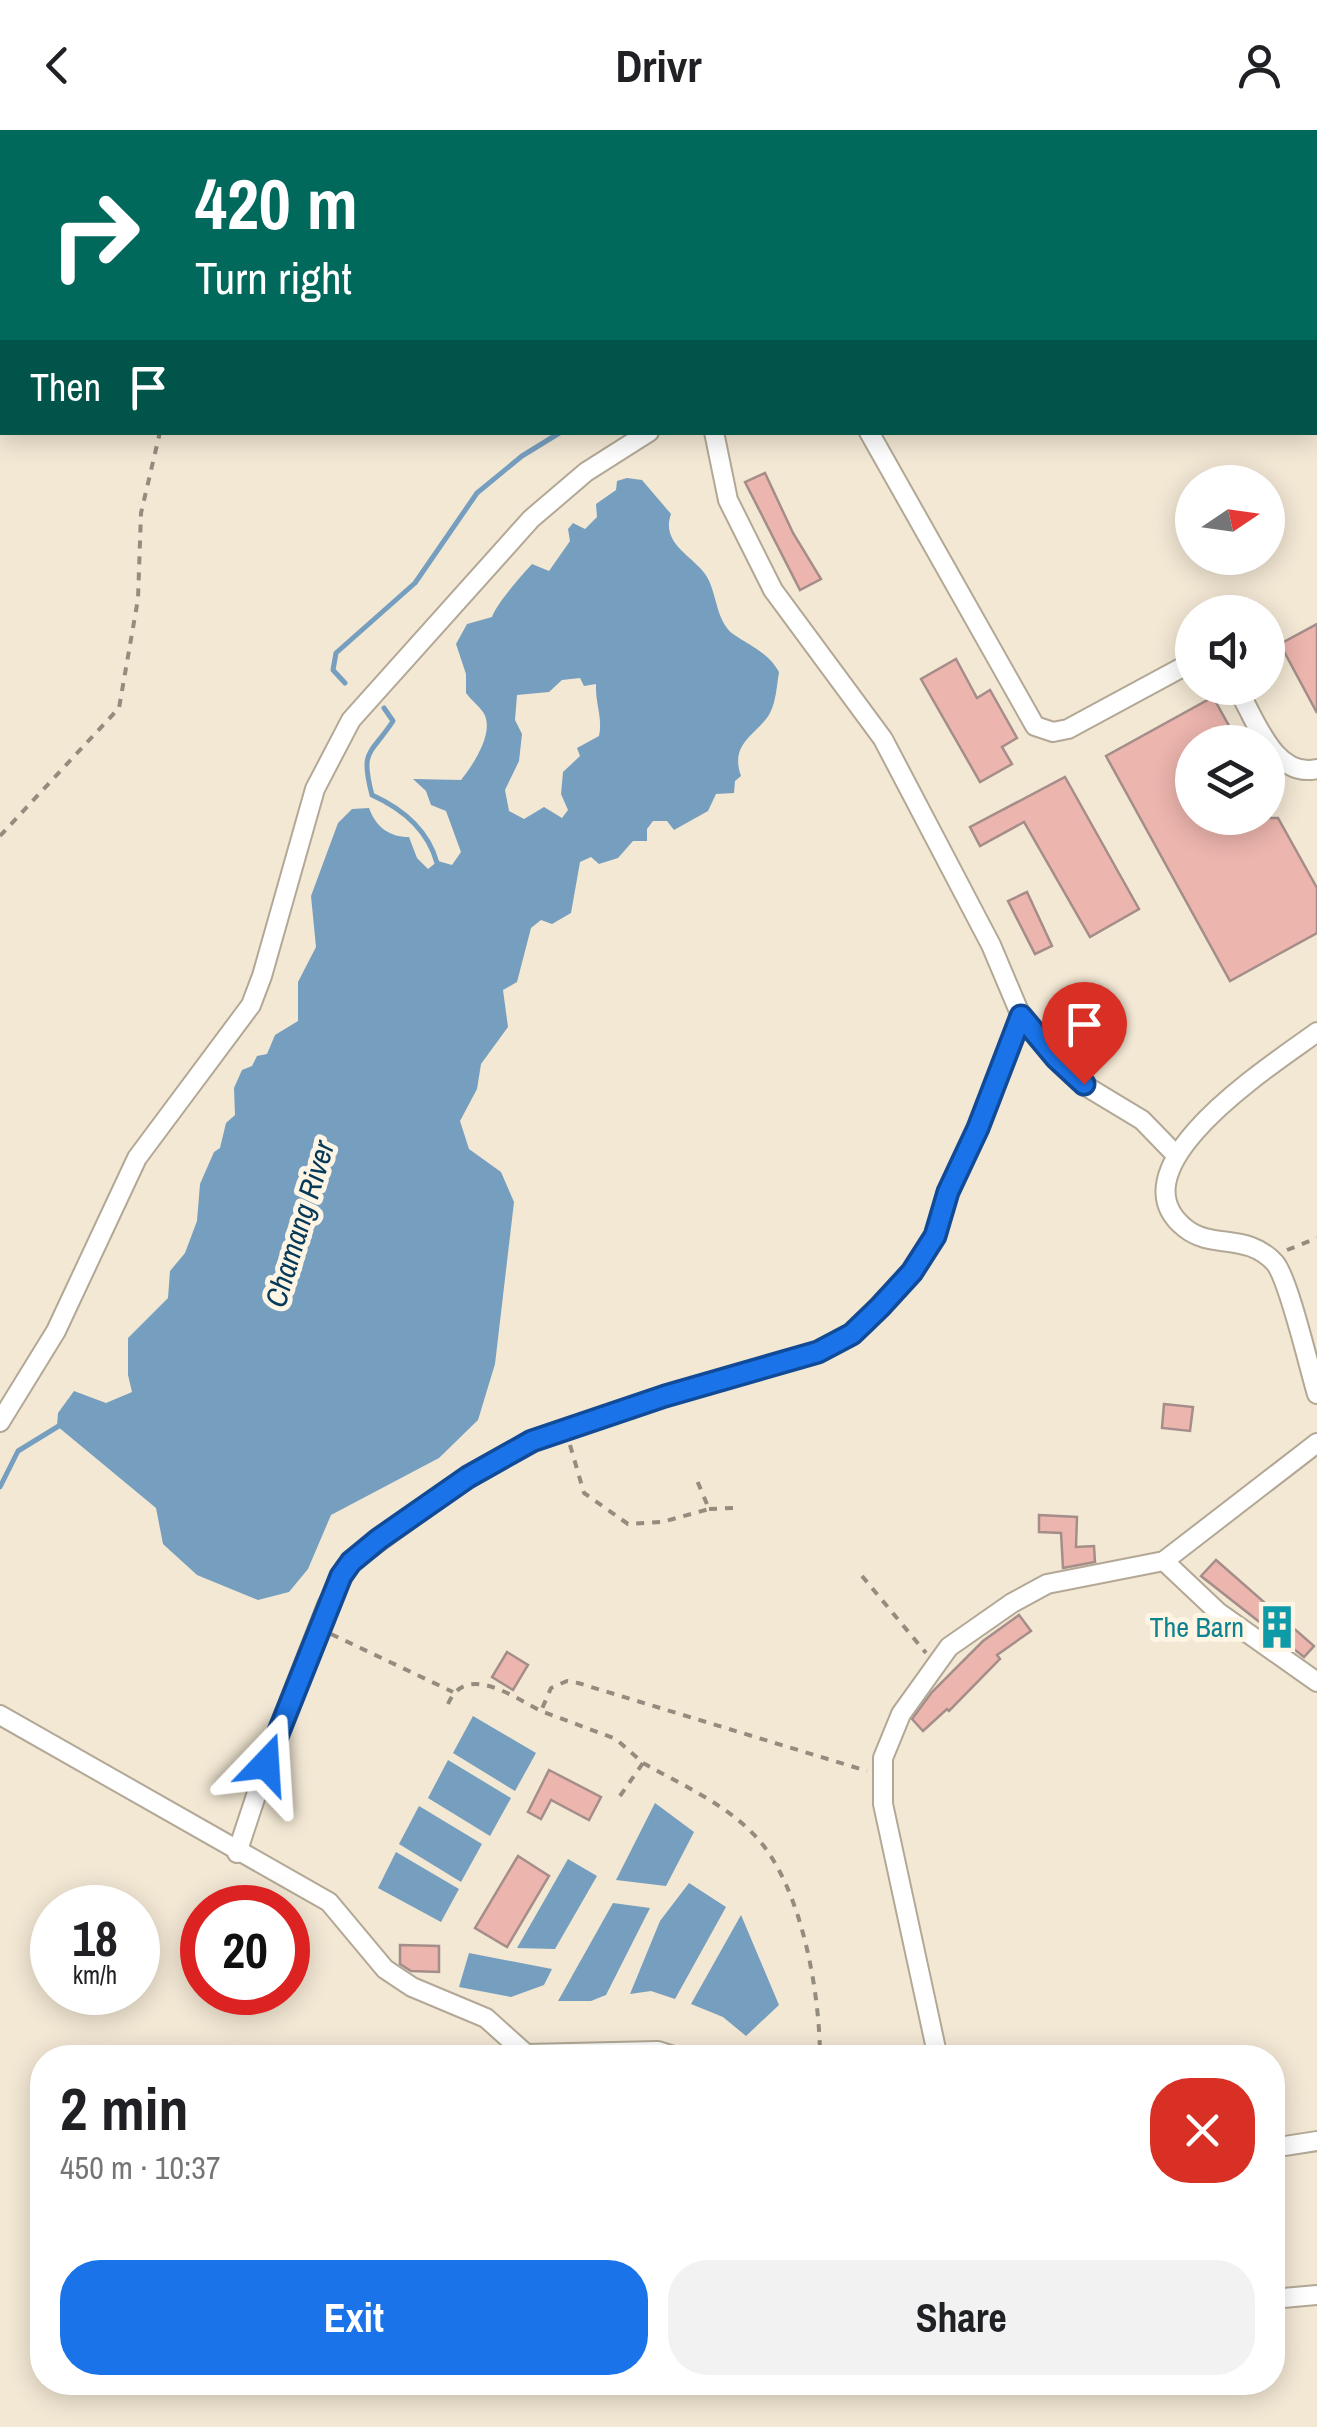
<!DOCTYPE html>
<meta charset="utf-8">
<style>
:root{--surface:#fff;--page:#f2f2f2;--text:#202124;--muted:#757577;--accent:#1a73e8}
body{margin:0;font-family:"Archivo Narrow",sans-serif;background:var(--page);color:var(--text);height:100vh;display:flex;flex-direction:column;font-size:38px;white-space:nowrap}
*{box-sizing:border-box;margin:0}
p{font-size:32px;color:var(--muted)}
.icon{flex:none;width:55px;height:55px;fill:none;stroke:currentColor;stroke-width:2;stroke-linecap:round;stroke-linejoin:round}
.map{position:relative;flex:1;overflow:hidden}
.side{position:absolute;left:30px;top:1915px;width:1255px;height:350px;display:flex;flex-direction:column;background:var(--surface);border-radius:40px;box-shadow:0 5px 25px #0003}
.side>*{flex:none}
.guide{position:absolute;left:0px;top:0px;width:1318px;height:305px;box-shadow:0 5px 25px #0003;background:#00695c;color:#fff;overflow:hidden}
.needle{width:65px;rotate:77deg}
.buttons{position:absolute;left:1175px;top:335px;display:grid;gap:20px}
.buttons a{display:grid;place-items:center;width:110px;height:110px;border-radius:50%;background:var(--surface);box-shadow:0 5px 25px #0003;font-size:50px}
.speed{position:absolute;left:30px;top:1755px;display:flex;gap:20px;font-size:50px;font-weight:700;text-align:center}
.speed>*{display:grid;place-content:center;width:130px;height:130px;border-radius:50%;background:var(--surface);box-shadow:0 5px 25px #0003;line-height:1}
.speed small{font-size:25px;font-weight:400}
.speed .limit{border:15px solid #d22;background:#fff;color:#111}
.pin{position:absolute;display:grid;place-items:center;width:85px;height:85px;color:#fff;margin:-102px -42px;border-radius:50% 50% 50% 0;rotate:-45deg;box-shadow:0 0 10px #0007}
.pin .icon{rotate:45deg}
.me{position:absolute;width:110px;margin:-55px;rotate:20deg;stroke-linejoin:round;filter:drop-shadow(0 0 8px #0008)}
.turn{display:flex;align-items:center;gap:35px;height:210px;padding:0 30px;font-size:45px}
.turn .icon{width:130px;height:130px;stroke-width:2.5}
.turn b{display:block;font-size:70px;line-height:85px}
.then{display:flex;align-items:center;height:95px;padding:0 30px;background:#0003;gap:20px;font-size:38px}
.round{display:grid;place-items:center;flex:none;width:105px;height:105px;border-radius:40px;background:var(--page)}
.head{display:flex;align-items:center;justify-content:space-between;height:170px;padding:0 30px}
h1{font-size:60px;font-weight:700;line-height:75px}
.cta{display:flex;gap:20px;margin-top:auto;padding:20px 30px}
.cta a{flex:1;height:115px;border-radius:40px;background:var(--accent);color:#fff;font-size:40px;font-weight:700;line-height:115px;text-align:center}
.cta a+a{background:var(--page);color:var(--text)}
header{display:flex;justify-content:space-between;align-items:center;height:130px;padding:0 30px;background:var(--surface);font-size:45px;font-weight:700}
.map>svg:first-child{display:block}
.water{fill:#769ebe;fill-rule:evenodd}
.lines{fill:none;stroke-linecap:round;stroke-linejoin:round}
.stream{stroke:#769ebe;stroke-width:5}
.building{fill:#ecb5ad;stroke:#a58d8a;stroke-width:2.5}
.minor-casing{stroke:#b2a895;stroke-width:22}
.path{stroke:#948c7e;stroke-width:4;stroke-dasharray:8 8;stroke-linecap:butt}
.minor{stroke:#fff;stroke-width:18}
.route-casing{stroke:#114b97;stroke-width:25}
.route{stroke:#1a73e8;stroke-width:18}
.labels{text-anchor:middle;stroke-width:10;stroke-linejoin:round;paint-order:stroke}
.culture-label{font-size:28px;fill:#0d838f;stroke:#fef5e5;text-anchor:end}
.water-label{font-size:30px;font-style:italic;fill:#053959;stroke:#fef5e5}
</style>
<header><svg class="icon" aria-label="back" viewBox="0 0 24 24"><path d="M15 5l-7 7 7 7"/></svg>Drivr<svg class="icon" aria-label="person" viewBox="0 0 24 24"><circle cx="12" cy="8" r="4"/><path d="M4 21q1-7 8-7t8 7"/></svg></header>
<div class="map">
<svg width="1317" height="2297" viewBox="0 0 1317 2297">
<rect width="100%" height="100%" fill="#f3e8d4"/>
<g class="water">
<path d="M627,348l15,2 29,34c-11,31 25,43 36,63 10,17 9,44 26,57 17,12 35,18 46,38 -2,12 -3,30 -9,41 -12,22 -41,29 -29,63l-6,5 -1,12 -18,1 -8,17 -34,19 -7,-9h-14l-6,8v12h-14l-15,17 -19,6 -8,-7 -11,5 -9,51 -19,11 -11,-4 -10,8 -14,54 -14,8 5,37 -27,37 -4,25 -17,32 9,28 32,23 13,30 -19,162 -17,56 -39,38 -108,57 -23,54 -19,23 -31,8 -61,-25 -34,-31 -7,-36 -99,-82 1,-13 16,-22 32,12 26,-11 -4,-17v-37l40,-40 2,-27 15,-18 12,-32 3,-37 14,-32 6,-4 6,-25 9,-8 -1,-27 8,-18 10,-4 5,-10 10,-2 8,-19 23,-14v-39l18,-35 -5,-51 27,-73 14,-14 17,-1c7,19 20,29 40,29l8,21 11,11 10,-8 14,4 9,-13 -15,-41 -15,-6 -5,-14 -13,-12 48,1c12,-15 35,-49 22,-68 -5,-7 -12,-12 -17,-19v-19l-10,-30 11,-20 25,-7c4,-13 30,-42 40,-53l17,7 21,-30 -2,-12 5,-6 12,6 12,-12 -1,-13 20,-14 1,-9zM580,548l4,8 12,-2c-1,19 7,34 3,52l-22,12 3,8 -17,16 -2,22 7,16 -6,8 -18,-11 -20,12 -15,-8 -4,-21 14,-29 3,-27 -7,-14 2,-25 32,-3 13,-12z"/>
<path d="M473,1586l63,37 -21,38 -62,-38z"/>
<path d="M448,1630l63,38 -21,38 -62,-38z"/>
<path d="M655,1673l39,29 -28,54 -50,-6z"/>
<path d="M419,1676l63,38 -21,38 -62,-38z"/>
<path d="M396,1722l63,37 -18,33 -63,-34z"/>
<path d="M568,1729l29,17 -42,73 -38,-1z"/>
<path d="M689,1753l37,24 -51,92 -24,-8 -21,3 30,-73z"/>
<path d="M613,1773l37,5 -44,87 -15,6h-33z"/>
<path d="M741,1785l38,90 -33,31 -23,-19 -32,-13z"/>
<path d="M469,1823l83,16 -8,16 -33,12 -52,-10z"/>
</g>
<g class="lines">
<g class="stream">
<path d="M973,2l4,-2"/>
<path d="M345,553l-12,-13 3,-17 79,-70 62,-90 45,-37 39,-24"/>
<path d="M384,578l9,13c-23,35 -33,28 -21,74 31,14 56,35 65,68"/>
<path d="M0,1357l18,-36 44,-27"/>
</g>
</g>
<g class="building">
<path d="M765,343l28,60 28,46 -21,11 -55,-108z"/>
<path d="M1317,494v89l-37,-69z"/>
<path d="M956,529l21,39 13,-8 27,48 -15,9 10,17 -32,18 -59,-103z"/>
<path d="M1213,567l25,45h-46v76h86l39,70v45l-87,48 -124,-225z"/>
<path d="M1065,647l74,132 -49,28 -66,-115 -44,24 -10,-19z"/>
<path d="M1027,762l25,54 -17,8 -27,-53z"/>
<path d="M1164,1274l29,3 -3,24 -28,-3z"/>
<path d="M1039,1385l38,2 -1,30 18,-1 1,16 -32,6 -2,-35 -22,-1z"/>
<path d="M1216,1430l98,86 -10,11 -103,-81z"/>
<path d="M1019,1485l12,16 -34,24 3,4 -51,52 -2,-2 -24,22 -11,-12 20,-27 51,-51z"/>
<path d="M507,1522l21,13 -15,25 -21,-13z"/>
<path d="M549,1640l52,27 -12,23 -38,-20 -10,19 -13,-7z"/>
<path d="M518,1726l31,20 -42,71 -32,-19z"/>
<path d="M400,1815l39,1v26l-28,-1 -11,-7z"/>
</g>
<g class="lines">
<g class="minor-casing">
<g id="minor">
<path d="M1073,2l6,-2"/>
<path d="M714,302l14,68 45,90 110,149 108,206 30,71 63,69 58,35 33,34"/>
<path d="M869,302l166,294 18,6 15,-3 124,-67"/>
<path d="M1237,558c18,30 37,91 80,81"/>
<path d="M1317,902c-40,30 -208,135 -132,196 27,22 62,4 90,35 14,17 34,105 42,131"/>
<path d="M0,1292l56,-91 81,-173 114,-153 11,-29 53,-187 36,-69 180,-201 55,-47 63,-40"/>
<path d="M1164,1431l54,51 99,70"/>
<path d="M0,1585l329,187 56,67 27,18 74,31 40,36 132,-3 22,7"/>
<path d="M237,1723l39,-118 51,-130 24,-43 117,-85 64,-36 133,-45 153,-43 34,-19 60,-63 23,-35 13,-44 30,-64 43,-112"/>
<path d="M938,1928l-55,-254v-46l18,-44 48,-67 63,-44 35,-19 117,-23 153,-118"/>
<path d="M1272,2018l45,-7"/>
<path d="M1272,2169l45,-4"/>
</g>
</g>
<g class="path">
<path d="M132,0v2"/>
<path d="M0,706l119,-128 19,-109 3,-86 19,-81"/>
<path d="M1287,1120l30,-12"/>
<path d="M570,1315l14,48 44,31 34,-2 47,-13 -13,-31"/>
<path d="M709,1379l25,-1"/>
<path d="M862,1446l64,77"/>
<path d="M331,1504l122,58"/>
<path d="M448,1574c18,-42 65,-7 93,7"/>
<path d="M643,1633c39,22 85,42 115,76 44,50 62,154 62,219"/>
<path d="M620,1666l23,-33 -27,-24 -75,-28 10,-23 16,-7 11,2 289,88"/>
</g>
<use href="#minor" class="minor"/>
</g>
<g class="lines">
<g class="route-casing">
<path id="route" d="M266,1634l75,-188 10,-14 28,-23 89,-62 64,-36 133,-45 153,-44 34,-18 28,-27 32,-35 23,-36 13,-44 30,-64 43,-112 35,42 28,26"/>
</g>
<use href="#route" class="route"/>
</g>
<defs>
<g id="building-bare" transform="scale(3.45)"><path d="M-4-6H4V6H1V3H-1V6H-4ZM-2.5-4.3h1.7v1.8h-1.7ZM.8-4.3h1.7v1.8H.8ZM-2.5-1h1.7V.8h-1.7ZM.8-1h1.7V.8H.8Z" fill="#0f9aa8" stroke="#fef5e5" stroke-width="2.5" paint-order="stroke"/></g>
</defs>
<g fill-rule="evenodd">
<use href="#building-bare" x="1277" y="1497"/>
</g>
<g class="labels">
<g class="culture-label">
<text x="1244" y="1507">The Barn</text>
</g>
<g class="water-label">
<text transform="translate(300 1094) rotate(-73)" y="10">Chamang River</text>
</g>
</g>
</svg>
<div class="buttons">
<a><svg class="needle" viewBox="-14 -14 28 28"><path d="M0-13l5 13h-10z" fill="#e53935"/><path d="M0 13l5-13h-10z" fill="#757577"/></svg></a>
<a><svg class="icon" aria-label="sound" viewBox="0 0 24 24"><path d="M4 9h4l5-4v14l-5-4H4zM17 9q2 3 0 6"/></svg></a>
<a><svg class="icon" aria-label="layers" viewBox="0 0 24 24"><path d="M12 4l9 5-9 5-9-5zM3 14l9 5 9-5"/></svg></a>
</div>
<div class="speed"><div>18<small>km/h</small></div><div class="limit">20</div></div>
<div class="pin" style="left:1084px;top:954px;background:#d93025"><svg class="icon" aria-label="arrive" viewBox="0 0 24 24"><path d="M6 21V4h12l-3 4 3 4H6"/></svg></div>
<svg class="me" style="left:266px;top:1634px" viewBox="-20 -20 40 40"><path d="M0-17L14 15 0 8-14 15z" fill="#1a73e8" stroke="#fff" stroke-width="4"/></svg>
<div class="guide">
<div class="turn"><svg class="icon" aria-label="right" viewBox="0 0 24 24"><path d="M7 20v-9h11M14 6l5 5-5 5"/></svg><div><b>420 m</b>Turn right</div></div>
<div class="then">Then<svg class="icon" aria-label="arrive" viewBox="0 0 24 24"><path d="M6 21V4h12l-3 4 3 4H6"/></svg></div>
</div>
<section class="side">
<div class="head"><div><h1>2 min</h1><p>450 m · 10:37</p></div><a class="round" style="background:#d93025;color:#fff"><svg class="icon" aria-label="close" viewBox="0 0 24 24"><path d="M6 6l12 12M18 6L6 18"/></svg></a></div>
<div class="cta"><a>Exit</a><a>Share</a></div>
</section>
</div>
